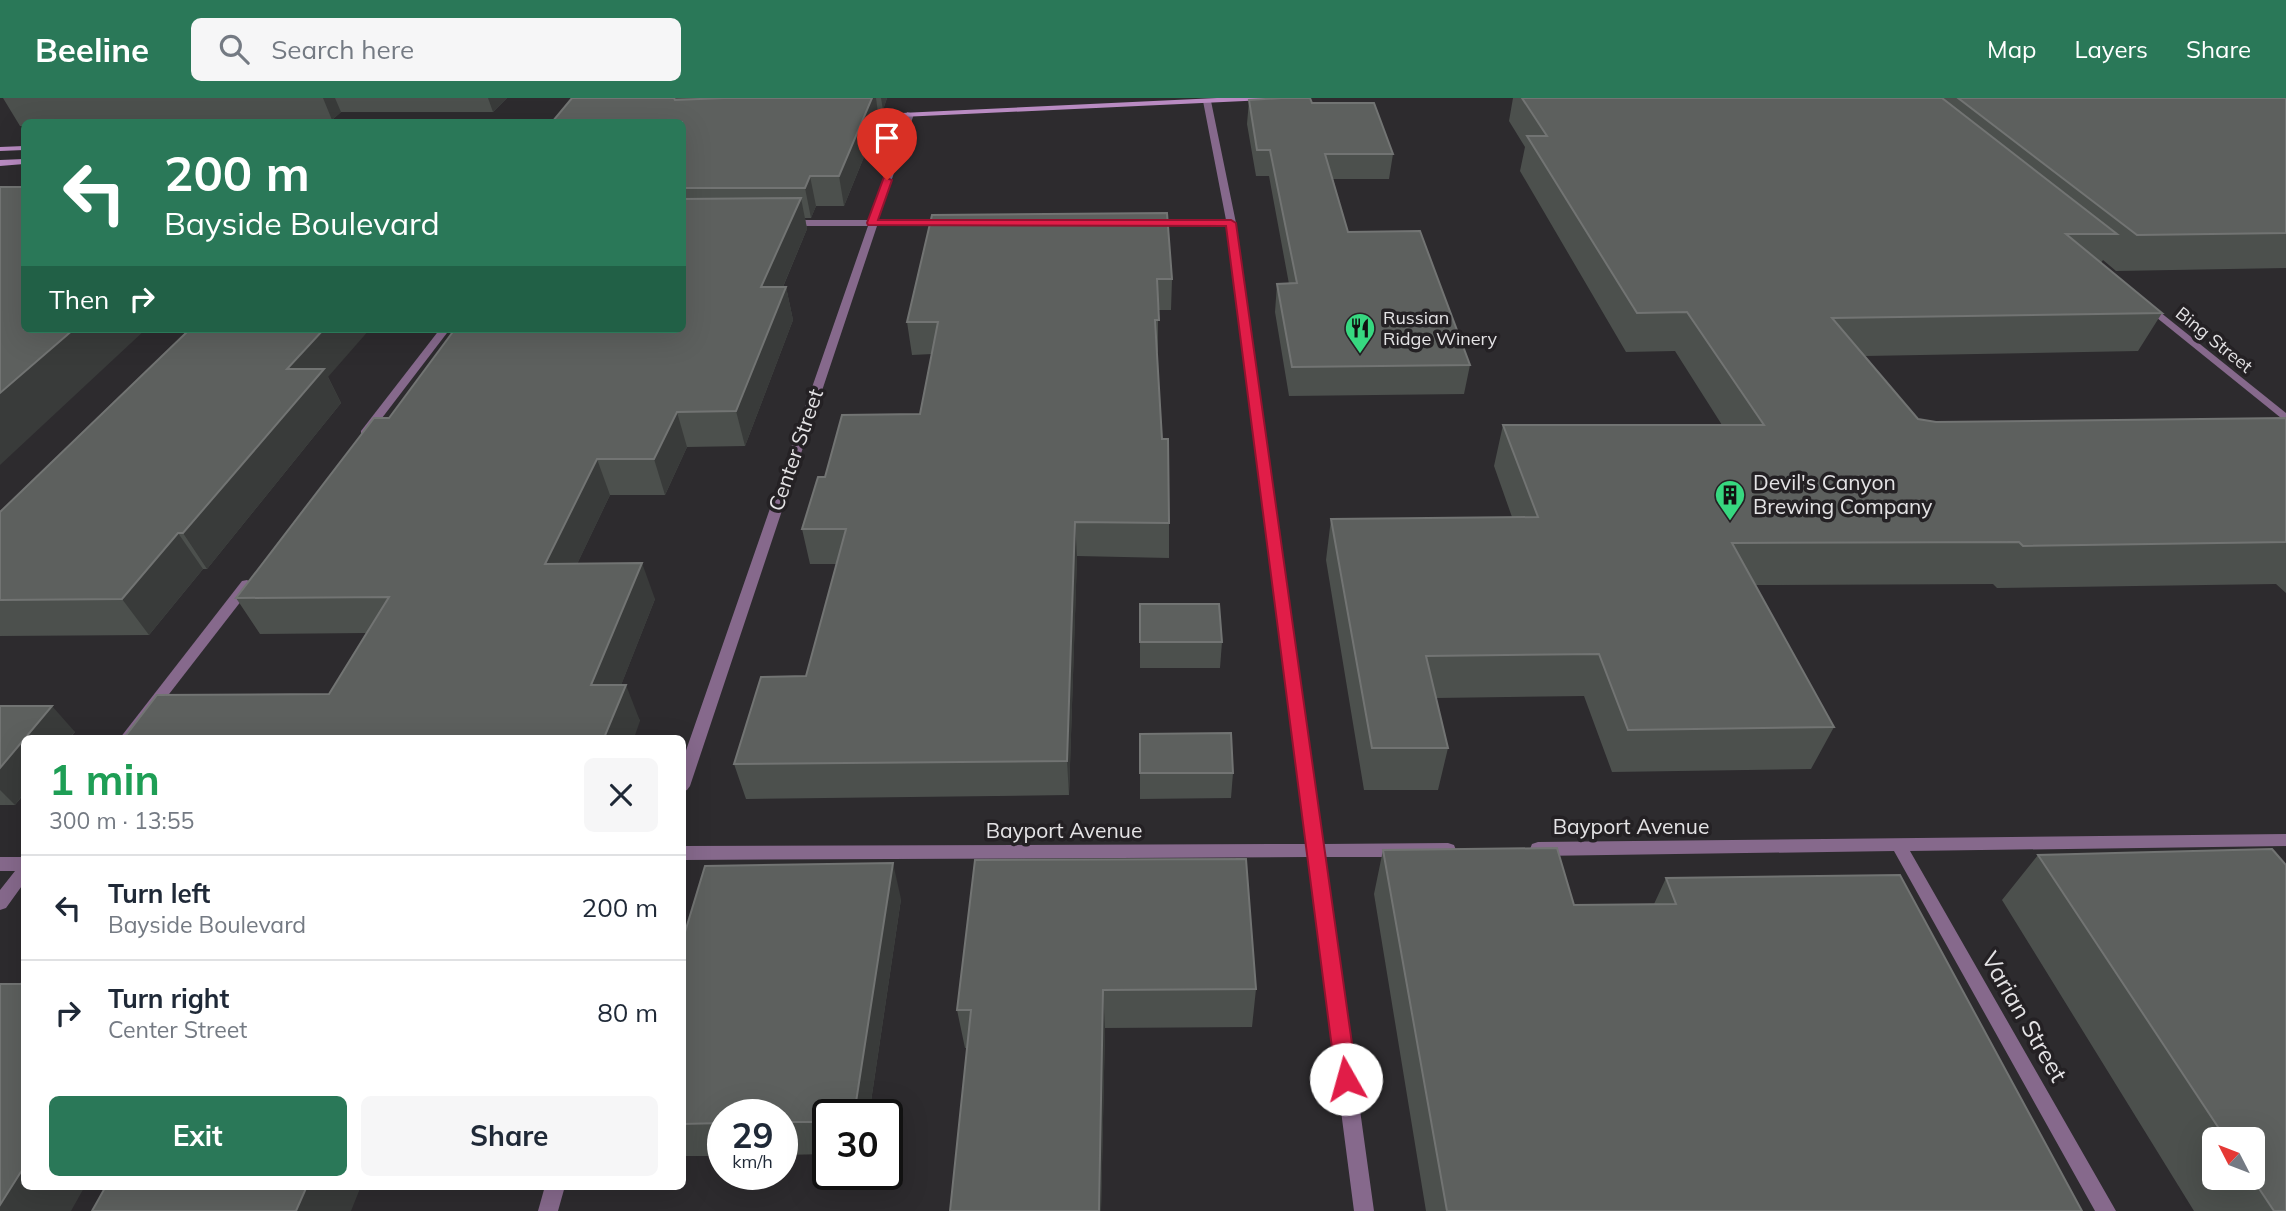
<!DOCTYPE html>
<meta charset="utf-8">
<style>
:root{--surface:#fff;--page:#f6f6f7;--text:#1f2937;--muted:#747a83;--line:#e0e1e3;--accent:#2a7858}
body{margin:0;font-family:Mulish,sans-serif;background:var(--page);color:var(--text);height:100vh;display:flex;flex-direction:column;font-size:26px;white-space:nowrap}
*{box-sizing:border-box;margin:0}
p{font-size:23px;color:var(--muted)}
.icon{flex:none;width:38px;height:38px;fill:none;stroke:currentColor;stroke-width:2;stroke-linecap:round;stroke-linejoin:round}
.map{position:relative;flex:1;overflow:hidden}
.details{position:absolute;left:21px;top:637px;width:665px;height:455px;display:flex;flex-direction:column;background:var(--surface);border-radius:10px;box-shadow:0 7px 28px #0002}
.details>*{flex:none}
.top-card{position:absolute;left:21px;top:21px;width:665px;height:214px;border-radius:10px;box-shadow:0 7px 28px #0002;background:#2a7858;color:#fff;overflow:hidden}
.needle{width:46px;rotate:312deg}
.fabs{position:absolute;left:2202px;top:1029px;display:grid;gap:14px}
.fabs a{display:grid;place-items:center;width:63px;height:63px;border-radius:10px;background:var(--surface);box-shadow:0 7px 28px #0002;font-size:35px}
.speed{position:absolute;left:707px;top:1001px;display:flex;gap:14px;font-size:35px;font-weight:700;text-align:center}
.speed>*{display:grid;place-content:center;width:91px;height:91px;border-radius:50%;background:var(--surface);box-shadow:0 7px 28px #0002;line-height:1}
.speed small{font-size:18px;font-weight:400}
.speed .limit{border:4px solid #111;border-radius:10px;background:#fff;color:#111}
.pin{position:absolute;display:grid;place-items:center;width:60px;height:60px;color:#fff;margin:-72px -30px;border-radius:50% 50% 50% 0;rotate:-45deg;box-shadow:0 0 7px #0007}
.pin .icon{rotate:45deg}
.me{position:absolute;width:77px;margin:-38px;rotate:353deg;stroke-linejoin:round;filter:drop-shadow(0 0 5px #0008)}
.turn{display:flex;align-items:center;gap:24px;height:147px;padding:0 28px;font-size:32px}
.turn .icon{width:91px;height:91px;stroke-width:2.5}
.turn b{display:block;font-size:49px;line-height:60px}
.then{display:flex;align-items:center;height:66px;padding:0 28px;background:#0003;gap:14px;font-size:26px}
.round{display:grid;place-items:center;flex:none;width:74px;height:74px;border-radius:10px;background:var(--page)}
.overview{display:flex;align-items:center;justify-content:space-between;height:119px;padding:0 28px}
h1{font-size:42px;font-weight:700;line-height:52px;color:#1e9e55}
.cta{display:flex;gap:14px;margin-top:auto;padding:14px 28px}
.cta a{flex:1;height:80px;border-radius:10px;background:var(--accent);color:#fff;font-size:28px;font-weight:700;line-height:80px;text-align:center}
.cta a+a{background:var(--page);color:var(--text)}
ul{padding:0;list-style:none}
li{display:flex;align-items:center;gap:21px;height:105px;padding:0 28px;border-top:2px solid var(--line)}
li div{flex:1}
li b{display:block;font-size:26px}
li em{font-style:normal}
header{display:flex;align-items:center;gap:42px;box-sizing:border-box;height:98px;padding:0 35px;background:var(--accent);color:#fff}
header strong{font-size:33px}
nav{display:flex;gap:38px;margin-inline-start:auto;font-size:24px}
.search{width:490px;height:63px;background:var(--page);display:flex;align-items:center;gap:18px;box-sizing:border-box;padding:0 24px;border-radius:10px;color:var(--muted);font-size:26px}
.map>svg:first-child{display:block}
.lines{fill:none;stroke-linecap:round;stroke-linejoin:round}
.minor{fill:#86698c;fill-rule:evenodd}
.secondary{fill:#b98bc2;fill-rule:evenodd}
.wall{fill:#4c504d;fill-rule:evenodd}
.shaded-wall{fill:#393b3a}
.building{fill:#5d605e;stroke:#727473;stroke-width:2}
.route{fill:#e11d48;stroke:#92132f;stroke-width:2}
.labels{text-anchor:middle;stroke-width:7;stroke-linejoin:round;paint-order:stroke}
.far-poi-label{font-size:18px;fill:#e4e3e5;stroke:#242124;text-anchor:start}
.far-street-label{font-size:18px;fill:#e4e3e5;stroke:#242124}
.street-label{font-size:21px;fill:#e4e3e5;stroke:#242124}
.poi-label{font-size:21px;fill:#e4e3e5;stroke:#242124;text-anchor:start}
.near-street-label{font-size:24px;fill:#e4e3e5;stroke:#242124}
</style>
<header>
<strong>Beeline</strong>
<div class="search"><svg class="icon" aria-label="search" viewBox="0 0 24 24"><circle cx="10" cy="10" r="6"/><path d="M15 15l6 6"/></svg>Search here</div>
<nav><a>Map</a><a>Layers</a><a>Share</a></nav>
</header>
<div class="map">
<svg width="2286" height="1113" viewBox="0 0 2286 1113">
<rect width="100%" height="100%" fill="#2d2b2e"/>
<g class="lines">
<g class="minor">
<path d="M1207,1l4,2 25,122 87,621 125,-1 6,2 2,5 -2,5 -6,2h-123l49,354h-20l-46,-354 -626,3v-14l625,-2 -80,-618h-78l-5,-3 5,-3h77l-23,-119z"/>
<path d="M907,14l7,2 -36,106h69l5,3 -5,3h-70l-187,560 -3,4 -5,2v-30l186,-536h-79l-5,-3 5,-3h80z"/>
<path d="M2145,202l141,113v9l-145,-117 -1,-2z"/>
<path d="M440,231h10l-81,106h-8v-4z"/>
<path d="M247,482l7,4 -2,3 -117,151h-15l122,-157z"/>
<path d="M2286,736v12l-376,5 206,360h-21l-201,-360 -356,5 -6,-2 -2,-5 2,-5 6,-2z"/>
<path d="M0,759h24v26l-18,25 -6,2v-20l15,-19h-15z"/>
<path d="M545,1088h20l-7,25h-20z"/>
</g>
<g class="secondary">
<path d="M1217,0h53l-4,2 -407,19 -4,-2 4,-2z"/>
<path d="M24,48v4l-24,1v-4z"/>
<path d="M24,61v5l-24,2v-6z"/>
</g>
</g>
<g class="wall">
<path d="M3,0h504l-14,14h-152l-9,8 -125,2h-183v4h-4z"/>
<path d="M572,0h315l-4,12 -6,1 2,9 -35,86h-28l-5,12h-6l2,11 -24,58h3l7,33 -48,126 -58,1 -22,48h-55l-33,69 78,35 -34,86 19,36 -311,-27 37,-61 -106,1 -24,-36 153,-180 293,-89v-207l-129,-1z"/>
<path d="M1513,0h773v170l-170,3 -13,-11 -2,3 61,50 -24,38 -273,5 53,63 18,3 350,-4v175l-10,-9 -279,4 -4,-4 -238,1 79,142 -23,42 -199,3 -28,-76 -148,2 12,50 -10,42h-74l-38,-230 5,-41 181,-2 -18,-51 9,-41h219l-47,-74 -49,1 -106,-181 5,-24 -16,-26z"/>
<path d="M1249,2l63,3 81,51 -4,25h-56l15,53 122,133 -6,29 -175,2 -14,-84 2,-28h12l-20,-108h-13l-9,-52z"/>
<path d="M932,117l240,64 -1,31h-13v42h-1l5,87 7,84v35l-92,-2 -8,239 -323,4 -12,-35 72,-88 31,-112h-27l-8,-35 23,-52 95,-63 12,-60 -20,1 -5,-33z"/>
<path d="M328,279l13,26 -134,166h-4l-54,66 -149,1v-124z"/>
<path d="M1140,506l82,38 -2,26h-80z"/>
<path d="M0,608l75,26 -60,73h-15z"/>
<path d="M1140,636l93,39 -2,25 -91,1z"/>
<path d="M2272,751l14,16v346h-92l-192,-311 36,-45zM2214,1041h38v39h-38z"/>
<path d="M1383,752l191,55 80,-1 12,-26 416,333h-656l-52,-317z"/>
<path d="M975,762l281,129 -4,38 -147,1 -4,183h-151l17,-163h-2l-8,-38z"/>
<path d="M901,801l-32,216h-41v39l-46,1v-40h-59v41h-41v-214z"/>
</g>
<g class="shaded-wall">
<path d="M323,0h12l6,14 -9,8z"/>
<path d="M488,0h19l-14,14z"/>
<path d="M872,0h4l3,22 -35,86 -5,-30z"/>
<path d="M881,0h6l-4,12z"/>
<path d="M810,78l6,30 -5,12 -6,-30z"/>
<path d="M801,100l6,31 -38,91 -8,-33z"/>
<path d="M786,189l7,33 -48,126 -9,-35z"/>
<path d="M74,231h72l-146,136v-72z"/>
<path d="M324,231h46l-42,48 13,26 -134,166 -24,-36 104,-164z"/>
<path d="M677,314l10,35 -22,48 -11,-36z"/>
<path d="M597,361l13,36 -50,105 -15,-36z"/>
<path d="M1075,424l2,34 -8,239 -2,-34z"/>
<path d="M178,435l25,36 -54,66 -27,-36z"/>
<path d="M642,465l13,36 -48,122 -16,-36z"/>
<path d="M626,587l14,36 -6,17h-30z"/>
<path d="M52,608l23,26 -6,6h-44z"/>
<path d="M24,641v54l-9,12 -15,-15v-22z"/>
<path d="M893,765l8,36 -32,216h-15z"/>
<path d="M1103,892l2,38 -4,183h-2z"/>
<path d="M24,1069v19h61l-14,25h-71v-6z"/>
<path d="M307,1088h54l-10,25h-55z"/>
</g>
<g class="building">
<path d="M572,0h102l1,2 49,-2h148l-33,78h-29l-5,12h-123v-66h-236l2,-1h105z"/>
<path d="M1282,0h28l2,5h62l19,51h-68l23,78 72,-1 50,134 -178,2 -15,-83 20,-1 -27,-133h-13l-8,-50z"/>
<path d="M1522,0h420l175,136h-51l96,79 -330,5 86,101 18,3 350,-4v124l-263,4 -4,-4 -287,1 102,184 -206,3 -29,-76 -173,2 22,92h-76l-41,-229 207,-2 -35,-92h261l-77,-113 -50,1 -110,-177h20z"/>
<path d="M1958,0h328v135l-149,2z"/>
<path d="M0,89h24v142h50l-74,64z"/>
<path d="M801,100l-40,89h25l-50,124 -59,1 -23,47h-57l-52,105 97,-1 -51,122h35l-22,53h-480l33,-43 172,-1 60,-97 -153,1 138,-180h15l66,-89h227v-130z"/>
<path d="M1167,115l5,66h-15l2,41h-4l7,119h6l1,84 -94,-1 -8,239 -333,3 27,-87 45,-1 40,-147h-44l16,-52h7l17,-62 78,-1 18,-92h-31l25,-107z"/>
<path d="M190,231h134l-37,40h37l-141,164h-5l-56,66 -122,1v-88z"/>
<path d="M1140,506h79l3,38h-82z"/>
<path d="M0,608h52l-52,62z"/>
<path d="M1231,635l2,40h-93v-39z"/>
<path d="M1557,750l17,57 102,-1 -10,-26 234,-3 182,336h-635l-64,-361z"/>
<path d="M2272,751l14,16v346h-12l-22,-33v-39h-26l-188,-284z"/>
<path d="M1246,761l10,130 -153,1 -4,221h-149l21,-201h-14l18,-150z"/>
<path d="M893,765l-39,252h-26v7h-46v-7h-59v8l-41,1v-182l23,-76z"/>
<path d="M24,882v187l-24,38v-221h21z"/>
<path d="M106,1088h201l-11,25h-204z"/>
</g>
<path class="route" d="M884,79l8,3 -14,40h353l5,3 121,856 -3,8 -8,2 -7,-2 -3,-8 -110,-853 -358,-1 -1,-2z"/>
<defs>
<g id="restaurant-pin" transform="scale(1.575)"><path d="M0 17L-7.5 6A9.5 9.5 0 1 1 7.5 6Z" fill="#37d880" stroke="#242124"/><path d="M-5-6h1v4h1v-4h1v4h1v-4h1v5L-1.5 .5V6h-2V.5L-5-1ZM5-6V6H3V1.5H1.5Q1.5-4 5-6Z" fill="#111"/></g>
<g id="building-pin" transform="scale(1.575)"><path d="M0 17L-7.5 6A9.5 9.5 0 1 1 7.5 6Z" fill="#37d880" stroke="#242124"/><path d="M-4-6H4V6H1V3H-1V6H-4ZM-2.5-4.3h1.7v1.8h-1.7ZM.8-4.3h1.7v1.8H.8ZM-2.5-1h1.7V.8h-1.7ZM.8-1h1.7V.8H.8Z" fill="#111"/></g>
</defs>
<g fill-rule="evenodd">
<use href="#restaurant-pin" x="1360" y="230"/>
<use href="#building-pin" x="1730" y="397"/>
</g>
<g class="labels">
<g class="far-poi-label">
<text x="1383" y="226">Russian<tspan x="1383" dy="21">Ridge Winery</tspan></text>
</g>
<g class="far-street-label">
<text transform="translate(2214 242) rotate(39)" y="6">Bing Street</text>
</g>
<g class="street-label">
<text transform="translate(796 352) rotate(-71)" y="7">Center Street</text>
<text x="1631" y="736">Bayport Avenue</text>
<text x="1064" y="740">Bayport Avenue</text>
</g>
<g class="poi-label">
<text x="1753" y="392">Devil's Canyon<tspan x="1753" dy="24">Brewing Company</tspan></text>
</g>
<g class="near-street-label">
<text transform="translate(2024 919) rotate(60)" y="8">Varian Street</text>
</g>
</g>
</svg>
<div class="fabs">
<a><svg class="needle" viewBox="-14 -14 28 28"><path d="M0-13l5 13h-10z" fill="#e53935"/><path d="M0 13l5-13h-10z" fill="#747a83"/></svg></a>
</div>
<div class="speed"><div>29<small>km/h</small></div><div class="limit">30</div></div>
<div class="pin" style="left:887px;top:82px;background:#d93025"><svg class="icon" aria-label="arrive" viewBox="0 0 24 24"><path d="M6 21V4h12l-3 4 3 4H6"/></svg></div>
<svg class="me" style="left:1346px;top:981px" viewBox="-20 -20 40 40"><circle r="19" fill="#fff"/><path d="M0-13L10 11 0 6-10 11z" fill="#e11d48"/></svg>
<div class="top-card">
<div class="turn"><svg class="icon" aria-label="left" viewBox="0 0 24 24"><path d="M17 20v-9H6M10 6l-5 5 5 5"/></svg><div><b>200 m</b>Bayside Boulevard</div></div>
<div class="then">Then<svg class="icon" aria-label="right" viewBox="0 0 24 24"><path d="M7 20v-9h11M14 6l5 5-5 5"/></svg></div>
</div>
<section class="details">
<div class="overview"><div><h1>1 min</h1><p>300 m · 13:55</p></div><a class="round"><svg class="icon" aria-label="close" viewBox="0 0 24 24"><path d="M6 6l12 12M18 6L6 18"/></svg></a></div>
<ul>
<li><svg class="icon" aria-label="left" viewBox="0 0 24 24"><path d="M17 20v-9H6M10 6l-5 5 5 5"/></svg><div><b>Turn left</b><p>Bayside Boulevard</p></div><em>200 m</em></li>
<li><svg class="icon" aria-label="right" viewBox="0 0 24 24"><path d="M7 20v-9h11M14 6l5 5-5 5"/></svg><div><b>Turn right</b><p>Center Street</p></div><em>80 m</em></li>
</ul>
<div class="cta"><a>Exit</a><a>Share</a></div>
</section>
</div>
